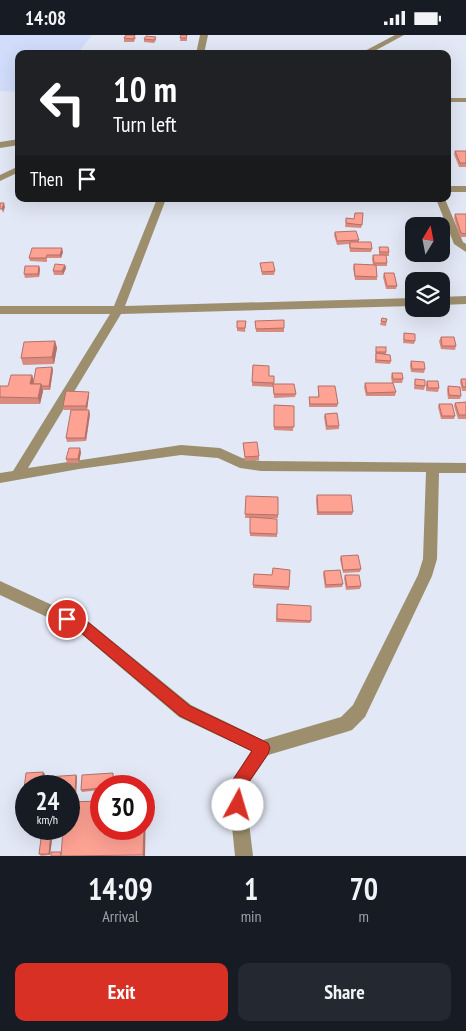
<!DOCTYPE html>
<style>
:root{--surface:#171b24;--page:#242831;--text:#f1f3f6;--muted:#9ea1a6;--accent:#d93025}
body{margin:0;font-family:"PT Sans Narrow",sans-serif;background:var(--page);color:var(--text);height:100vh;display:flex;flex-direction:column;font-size:19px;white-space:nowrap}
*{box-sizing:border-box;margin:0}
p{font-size:16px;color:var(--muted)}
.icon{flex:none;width:28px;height:28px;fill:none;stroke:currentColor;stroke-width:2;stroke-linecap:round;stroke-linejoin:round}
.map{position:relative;height:821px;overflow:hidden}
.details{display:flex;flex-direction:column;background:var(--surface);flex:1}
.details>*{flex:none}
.banner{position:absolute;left:15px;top:15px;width:436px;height:152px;border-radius:10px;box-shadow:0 5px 20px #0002;background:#202124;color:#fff;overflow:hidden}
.needle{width:32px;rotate:10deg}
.controls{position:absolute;left:405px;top:182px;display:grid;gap:10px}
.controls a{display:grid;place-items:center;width:45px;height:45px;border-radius:10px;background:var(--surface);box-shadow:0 5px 20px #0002;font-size:25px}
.speed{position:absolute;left:15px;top:740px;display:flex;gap:10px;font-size:25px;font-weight:700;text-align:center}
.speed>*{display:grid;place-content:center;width:65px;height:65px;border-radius:50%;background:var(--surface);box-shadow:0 5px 20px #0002;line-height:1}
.speed small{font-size:12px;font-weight:400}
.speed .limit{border:8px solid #d22;background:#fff;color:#111}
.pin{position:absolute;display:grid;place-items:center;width:42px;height:42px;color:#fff;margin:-21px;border:2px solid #fff;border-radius:50%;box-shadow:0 1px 5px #0007}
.me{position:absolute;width:55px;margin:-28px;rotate:6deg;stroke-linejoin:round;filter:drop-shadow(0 0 4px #0008)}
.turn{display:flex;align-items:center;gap:18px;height:105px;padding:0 15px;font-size:22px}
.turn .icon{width:65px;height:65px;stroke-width:2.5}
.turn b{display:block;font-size:35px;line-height:42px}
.then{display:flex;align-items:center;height:48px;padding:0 15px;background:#0003;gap:10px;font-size:19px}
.eta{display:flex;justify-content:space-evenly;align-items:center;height:85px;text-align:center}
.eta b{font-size:30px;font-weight:600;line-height:35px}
.cta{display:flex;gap:10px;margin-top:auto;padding:10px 15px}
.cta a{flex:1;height:58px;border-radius:10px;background:var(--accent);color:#fff;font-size:20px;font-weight:600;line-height:58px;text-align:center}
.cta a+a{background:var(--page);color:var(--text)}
.status{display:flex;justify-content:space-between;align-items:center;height:35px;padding:0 25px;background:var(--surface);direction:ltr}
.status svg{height:14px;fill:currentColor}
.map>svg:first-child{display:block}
.built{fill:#d1ddfb}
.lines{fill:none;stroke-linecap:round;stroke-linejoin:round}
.street{fill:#9d8f6d;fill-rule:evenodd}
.wall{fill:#da8b7f}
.shaded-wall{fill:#b27168}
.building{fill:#fea294;stroke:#b27168}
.route{fill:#d93025;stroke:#8d1f18}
</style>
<div class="status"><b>14:08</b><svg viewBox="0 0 49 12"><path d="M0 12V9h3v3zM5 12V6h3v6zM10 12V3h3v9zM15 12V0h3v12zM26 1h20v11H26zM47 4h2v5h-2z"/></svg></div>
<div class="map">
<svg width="466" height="821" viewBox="0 0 466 821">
<rect width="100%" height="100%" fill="#e3e8f6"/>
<path class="built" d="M0,0h92l-15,19h-58v38l-19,-1z"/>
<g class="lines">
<g class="street">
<path d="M200,0h8l-4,19h-8z"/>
<path d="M395,0h9l-35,19h-10z"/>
<rect x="448" y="63" width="18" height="4"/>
<path d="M19,104v6l-19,3v-6z"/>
<path d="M19,131v6l-19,9v-6z"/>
<rect x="448" y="151" width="18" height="6"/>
<path d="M157,164h9l-41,107 289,-8v8l-293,8 -93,154 153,-23 39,3 22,10 19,3 205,2v10h-27l-2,86 -5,17 -67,141 -13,13 -6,2 -78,23 -23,34 8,67h-18l-7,-69 23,-36 -72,-34 -100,-85 -79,-37v-14l89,41 102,83 72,35 78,-23 12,-12 65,-130 5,-16 3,-87 -165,-1 -21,-3 -22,-10 -37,-3 -102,14 -79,14v-10l13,-2 97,-157h-110v-8h114z"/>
<path d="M436,164h9l18,43 3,2v8l-12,-8z"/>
<path d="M466,261v8l-25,1v-8z"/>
</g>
</g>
<g class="wall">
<path d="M181,0l6,3v3h-7z"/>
<path d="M136,2l-2,5h-10v-4z"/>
<path d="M156,2v3l-2,3 -10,-1v-3z"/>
<path d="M455,116h11v16h-7l-5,-13z"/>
<path d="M455,179h11v23h-6l-6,-19z"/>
<path d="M346,183l8,1 8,6 -1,3 -16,-1z"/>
<path d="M335,197l24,8v2l13,7 -1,3h-21l-1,-8 -12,1 -3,-10z"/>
<path d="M379,212l10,5v4h-3l1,7v3h-11l1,11v3h-22l-2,-12 1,-4 19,1 -1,-6 1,-4h6z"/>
<path d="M63,217l-2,6h-14v4l-17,-1 -1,-3z"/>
<path d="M260,228l15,8 -1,4h-12z"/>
<path d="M65,230l1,3 -3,7h-9l-1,-4z"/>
<path d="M39,231l1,3 -1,8 -14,1 -1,-4z"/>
<path d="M384,238l13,13 -1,3h-10l-3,-12z"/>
<path d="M382,283l5,1 -1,7 -6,-1z"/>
<path d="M237,286h9l-1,11 -8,-1z"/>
<path d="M255,286l29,7v4h-28z"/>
<path d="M404,298l11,8 -1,3 -11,-1z"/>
<path d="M441,302l15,9 -1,4 -14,-1 -2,-8z"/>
<path d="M55,306l2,7 -3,16 -31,1 -2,-7z"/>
<path d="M376,312l10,5v2l5,7 -1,3 -15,-1z"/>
<path d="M411,326l14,8 -1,4 -13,-1 -1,-7z"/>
<path d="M253,330l16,11h5v8l22,10 -1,3 -21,1 -1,-11 -21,-1z"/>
<path d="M52,332l1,3 -3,20h-7v1l-3,13h-40v-18h8l24,-11 2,6z"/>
<path d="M392,338l11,6 -1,4h-10l-1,-6z"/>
<path d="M415,344l10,7 -1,4 -10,-1z"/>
<path d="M461,344h5v12h-4l-2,-9z"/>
<path d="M427,346l12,7 -1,4 -12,-1v-7z"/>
<path d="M365,348l31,9 -1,4h-29l-2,-9z"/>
<path d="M318,351l20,18 -1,3h-28v-10h9z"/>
<path d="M448,351l13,10 -1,3h-12l-1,-9z"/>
<path d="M89,357v3l-2,15h-23l-1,-4z"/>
<path d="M466,367v17h-8l-4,-13 1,-3z"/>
<path d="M439,369l16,12 -1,3h-13l-3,-12z"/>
<path d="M274,370l20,1 -1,25 -19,-1z"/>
<path d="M90,379l-4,27 -19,1 -1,-4z"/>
<path d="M325,379l14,12v3l-13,1 -2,-13z"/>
<path d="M243,408l16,13v4l-14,1z"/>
<path d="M81,417l-2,11h-12l-1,-4z"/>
<path d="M317,460l36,17 -1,3h-35l-1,-16z"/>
<path d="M246,461l32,19v3h-12l11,16v3l-27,-1v-18h-5z"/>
<path d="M341,521l20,13 -1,3 -17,1 -3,-14z"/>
<path d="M290,535l-1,20 -36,-2 1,-14 18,1z"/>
<path d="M324,536l19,13 -1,3 -17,1 -2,-14z"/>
<path d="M345,540l16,11 -1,3 -14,1 -2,-12z"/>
<path d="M277,569l34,17 -1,2 -34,-1z"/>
<path d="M76,740l1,2 -1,18 -7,1v-10z"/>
<path d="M114,740v11h-13v4l-19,2 -1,-2z"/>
<path d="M51,796l2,1 -3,23 -9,1 -2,-2z"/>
</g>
<g class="shaded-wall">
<path d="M4,168l1,4 -2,6 -1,-4z"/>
<path d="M62,213l1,4 -2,6 -1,-3z"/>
<path d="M65,230l1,3 -3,7 -1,-4z"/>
<path d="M39,231l1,3 -1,8 -1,-3z"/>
<path d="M55,306l2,7 -3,16 -2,-7z"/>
<path d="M52,332l1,3 -3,20 -1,-4z"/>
<path d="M32,340l2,7 -2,9 -2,-7z"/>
<path d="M41,349l2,7 -3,13 -2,-6z"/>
<path d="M89,357v3l-2,15 -1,-4z"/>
<path d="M89,375l1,4 -4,27 -1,-3z"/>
<path d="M80,413l1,4 -2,11 -1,-4z"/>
<path d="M43,737l2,2 -1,12h-2z"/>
<path d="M76,740l1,2 -1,18 -1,-1z"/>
<path d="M145,765l1,5 -1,51h-2z"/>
<path d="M51,796l2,1 -3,23 -1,-1z"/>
</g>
<g class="building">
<path d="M126,0h9l-2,4 -9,-1z"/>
<path d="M181,0h6l-1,3h-6z"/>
<path d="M146,1l10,1 -2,3 -10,-1z"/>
<path d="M455,116h11v12h-6z"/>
<path d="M0,168h4l-2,6h-2z"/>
<path d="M355,178h8l-1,12 -16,-2v-5l8,1z"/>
<path d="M455,179h11v20l-5,-1z"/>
<path d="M356,196l3,9 -22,1 -2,-9z"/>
<path d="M350,207h21l1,7 -22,-1z"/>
<path d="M379,212h9l1,5h-9z"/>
<path d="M32,213h30l-2,7h-13l-1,3h-17z"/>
<path d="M373,220h13l1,8h-13z"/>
<path d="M273,227l2,9 -13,1 -2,-9z"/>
<path d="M55,229l10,1 -3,6h-9z"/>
<path d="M354,229l22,1 1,12 -22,-1z"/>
<path d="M25,231h14l-1,8h-14z"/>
<path d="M384,238h10l3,13h-10z"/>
<path d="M382,283l5,1 -1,3 -5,-1z"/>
<path d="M284,285v8l-28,1 -1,-8z"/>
<path d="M237,286h9l-1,7h-8z"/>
<path d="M404,298l11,1v7l-11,-1z"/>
<path d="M441,302h13l2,9h-14z"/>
<path d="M55,306l-3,16 -31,1 3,-16z"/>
<rect x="376" y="312" width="10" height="5"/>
<path d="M376,318l14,2 1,6 -15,-1z"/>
<path d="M411,326l13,1 1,7h-13z"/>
<path d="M253,330l16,1v10h5v7l-22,-1z"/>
<path d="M52,332l-3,19h-7l-1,-2h-8l3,-16z"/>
<path d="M392,338h10l1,6h-10z"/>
<path d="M11,340h21l-2,9h11l-3,14 -38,-1v-11h8z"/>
<path d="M415,344l10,1v6l-10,-1z"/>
<path d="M461,344h5v8h-3z"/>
<path d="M427,346h11l1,7h-11z"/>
<path d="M365,348h28l3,9 -29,1z"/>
<path d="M273,349h21l2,10h-22z"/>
<path d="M318,351h17l3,18h-28l-1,-7h10z"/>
<path d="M448,351l12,1 1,9 -12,-1z"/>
<path d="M66,356l23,1 -3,14h-23z"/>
<path d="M466,367v13h-7l-4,-12z"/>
<path d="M439,369h13l3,12h-13z"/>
<path d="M274,370l20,1v21h-20z"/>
<path d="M71,375h18l-4,28h-19z"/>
<path d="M337,378l2,13h-12l-2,-12z"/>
<path d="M257,407l2,14 -14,1 -2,-14z"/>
<path d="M69,413h11l-2,11h-12z"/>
<path d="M317,460h34l2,17h-35z"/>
<path d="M246,461l32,1v18l-33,-1z"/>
<path d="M250,482l27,2v15l-27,-1z"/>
<path d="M358,520l3,14 -18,1 -2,-14z"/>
<path d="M273,533l17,2 -1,17 -36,-2 1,-11 18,1z"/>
<path d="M340,535l3,14 -17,1 -2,-14z"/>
<path d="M345,540h14l2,11 -14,1z"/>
<path d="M277,569l34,2v15l-34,-2z"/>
<path d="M43,737l-1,14h-16v3h-2l2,-16z"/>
<path d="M113,738v13h-12v2l-20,2 1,-15z"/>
<path d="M76,740l-1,19h-6v-8h-22v-9z"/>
<path d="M144,765h1l-1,22z"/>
<path d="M101,766v28h43l-1,26 -82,1 2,-27h6v-27z"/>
<path d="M42,796h9l-2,23h-10z"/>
<path d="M51,817h10l-1,4h-9z"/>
</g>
<path class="route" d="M67,578l22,10 101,83 78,37 2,5 -2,6 -24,35 1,16 -2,5 -5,2 -6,-2 -4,-23 24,-36 -72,-35 -101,-85 -16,-7 -2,-5 2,-4z"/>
</svg>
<div class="controls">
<a><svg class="needle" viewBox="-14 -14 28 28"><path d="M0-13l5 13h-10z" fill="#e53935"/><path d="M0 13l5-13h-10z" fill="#9ea1a6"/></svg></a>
<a><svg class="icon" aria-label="layers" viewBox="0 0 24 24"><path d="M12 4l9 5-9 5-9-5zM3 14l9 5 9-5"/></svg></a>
</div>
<div class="speed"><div>24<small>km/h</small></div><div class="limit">30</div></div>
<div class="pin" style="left:67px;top:584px;background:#d93025"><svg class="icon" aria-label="arrive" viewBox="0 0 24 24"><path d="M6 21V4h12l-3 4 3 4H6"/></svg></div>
<svg class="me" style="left:238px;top:770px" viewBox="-20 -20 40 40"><circle r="19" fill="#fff"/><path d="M0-13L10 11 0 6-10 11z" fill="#d93025"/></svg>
<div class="banner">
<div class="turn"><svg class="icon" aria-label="left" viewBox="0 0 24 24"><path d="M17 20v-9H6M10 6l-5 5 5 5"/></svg><div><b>10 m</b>Turn left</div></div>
<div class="then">Then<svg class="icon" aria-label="arrive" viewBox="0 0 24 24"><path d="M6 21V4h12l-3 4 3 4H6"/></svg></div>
</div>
</div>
<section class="details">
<div class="eta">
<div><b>14:09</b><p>Arrival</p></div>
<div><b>1</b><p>min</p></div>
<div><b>70</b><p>m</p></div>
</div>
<div class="cta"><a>Exit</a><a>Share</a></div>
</section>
